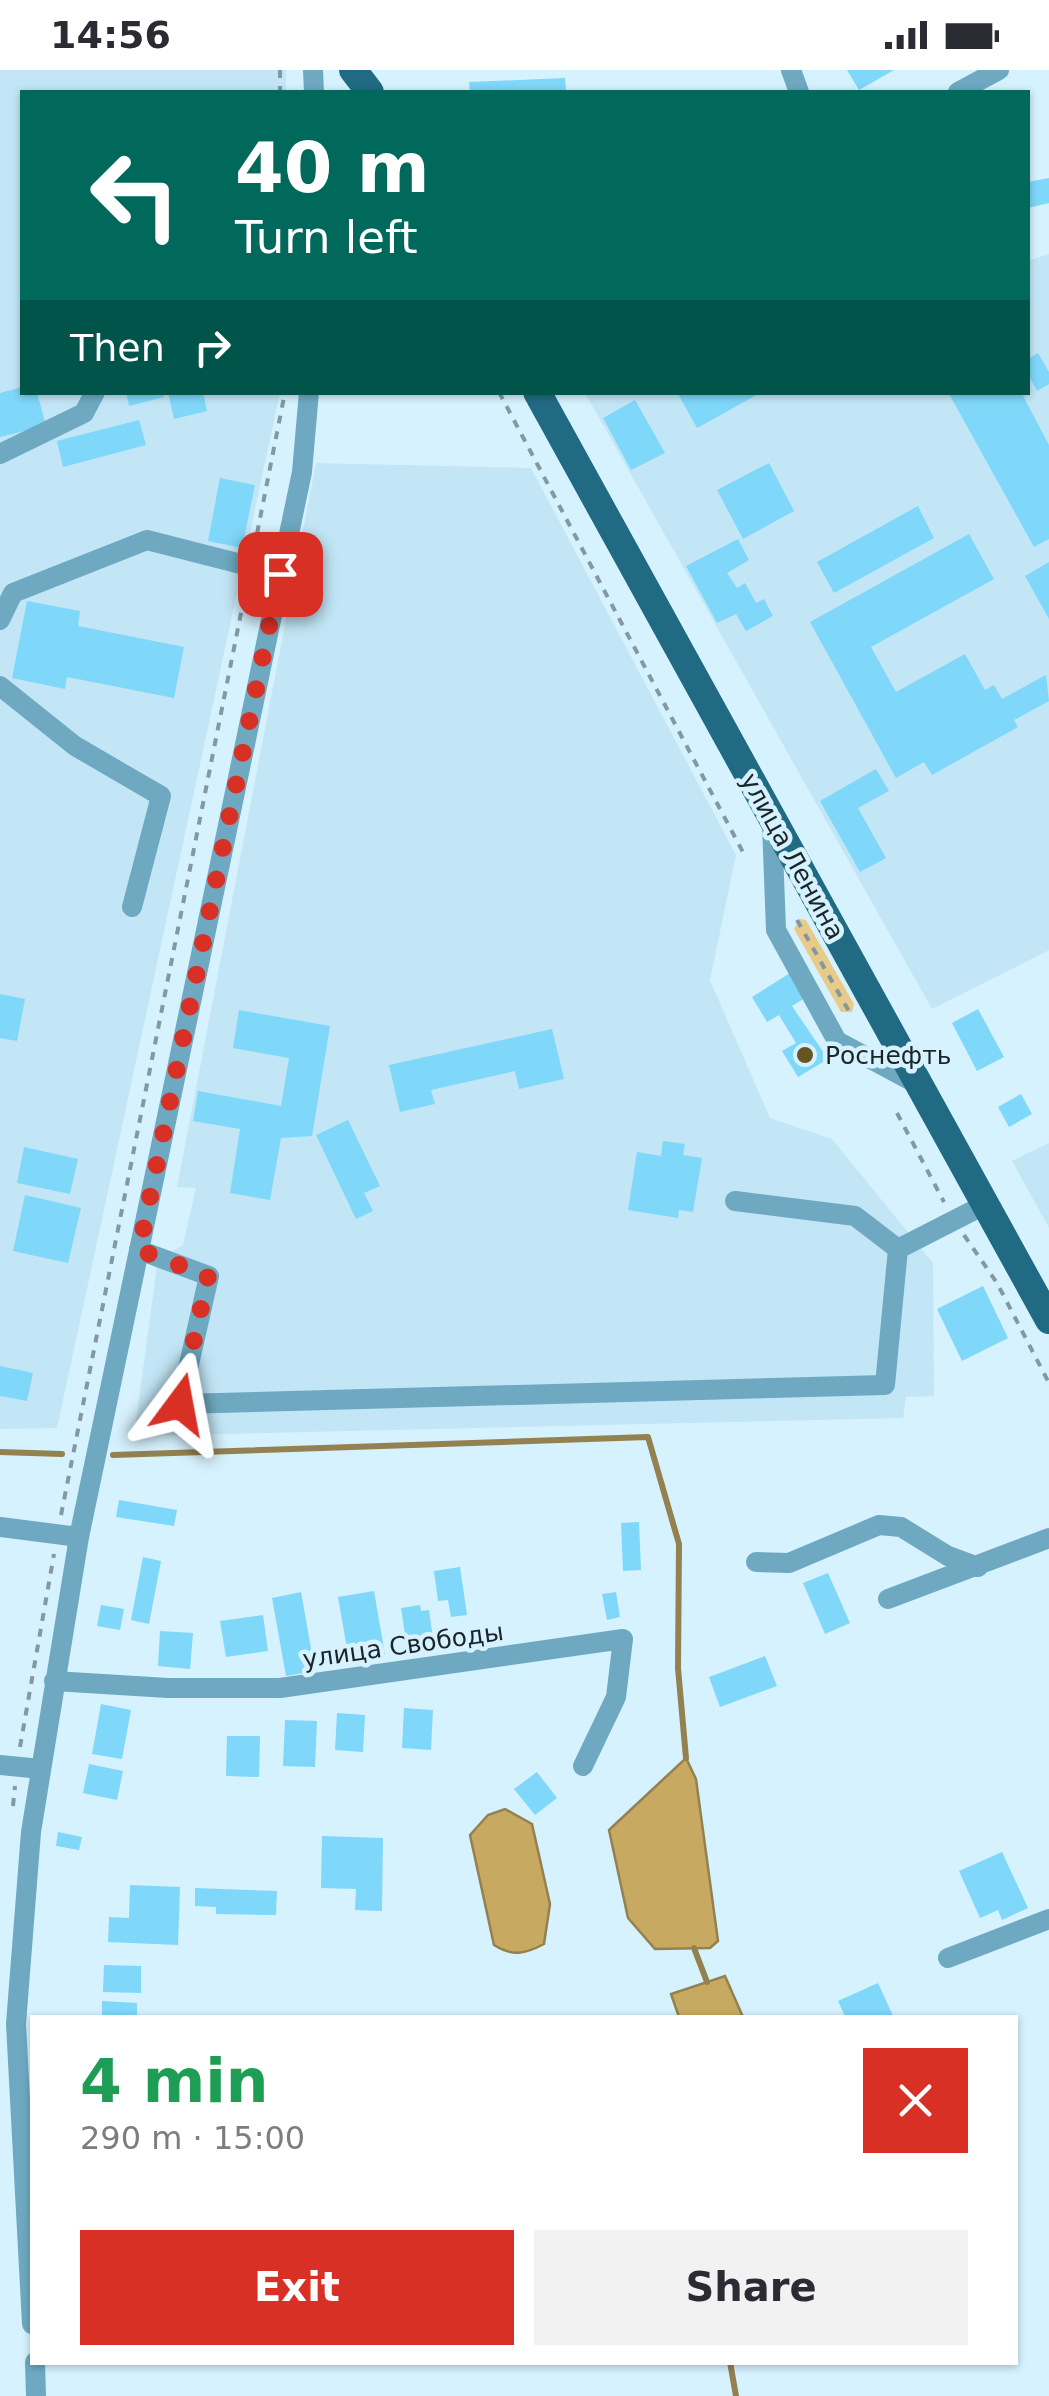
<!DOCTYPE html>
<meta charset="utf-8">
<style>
:root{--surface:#fff;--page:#f2f2f3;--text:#2b2b33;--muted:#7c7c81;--accent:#d93025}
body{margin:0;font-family:"DejaVu Sans",sans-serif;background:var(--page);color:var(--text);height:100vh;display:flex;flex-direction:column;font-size:38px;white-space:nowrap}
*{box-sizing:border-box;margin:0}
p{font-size:32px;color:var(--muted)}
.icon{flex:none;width:55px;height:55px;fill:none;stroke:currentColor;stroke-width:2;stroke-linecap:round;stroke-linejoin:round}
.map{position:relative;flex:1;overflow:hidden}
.sheet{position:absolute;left:30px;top:1945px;width:988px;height:350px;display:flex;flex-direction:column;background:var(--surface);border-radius:0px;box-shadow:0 2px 8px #0004}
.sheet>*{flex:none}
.banner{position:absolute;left:20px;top:20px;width:1010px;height:305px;border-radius:0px;box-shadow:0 2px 8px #0004;background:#00695c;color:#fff;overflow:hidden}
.pin{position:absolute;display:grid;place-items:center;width:85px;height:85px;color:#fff;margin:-42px;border-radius:20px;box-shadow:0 5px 15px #0006}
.me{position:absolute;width:110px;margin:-55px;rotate:13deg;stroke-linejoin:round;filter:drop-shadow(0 0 8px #0008)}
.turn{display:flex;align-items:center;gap:35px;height:210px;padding:0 50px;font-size:45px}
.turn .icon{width:130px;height:130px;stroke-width:2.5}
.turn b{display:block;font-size:70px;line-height:85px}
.then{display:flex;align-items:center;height:95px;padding:0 50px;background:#0003;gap:20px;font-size:38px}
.round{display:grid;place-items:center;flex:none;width:105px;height:105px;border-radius:0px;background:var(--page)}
.overview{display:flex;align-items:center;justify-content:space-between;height:170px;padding:0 50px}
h1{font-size:60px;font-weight:600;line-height:75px;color:#1e9e55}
.button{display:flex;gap:20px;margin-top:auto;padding:20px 50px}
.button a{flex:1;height:115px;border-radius:0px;background:var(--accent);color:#fff;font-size:40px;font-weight:600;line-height:115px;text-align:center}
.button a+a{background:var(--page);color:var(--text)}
.status{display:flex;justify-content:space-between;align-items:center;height:70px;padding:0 50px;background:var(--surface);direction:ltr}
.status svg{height:28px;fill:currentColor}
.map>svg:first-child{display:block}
.built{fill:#c2e6f6}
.green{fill:#e8cb89}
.water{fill:#c7a961;stroke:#938150;stroke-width:2.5}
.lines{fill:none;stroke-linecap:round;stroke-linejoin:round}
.stream{stroke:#938150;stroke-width:6}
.building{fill:#7fd7f9}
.path{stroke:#8398a0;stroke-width:4;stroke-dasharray:8 8;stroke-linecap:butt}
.minor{stroke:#6ea9c1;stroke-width:20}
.major{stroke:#216a83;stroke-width:28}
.route{stroke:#d93025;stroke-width:18;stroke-dasharray:0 32.4}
.poi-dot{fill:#685423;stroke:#d6f2fe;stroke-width:4}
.labels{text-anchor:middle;stroke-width:9;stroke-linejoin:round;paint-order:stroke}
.street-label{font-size:25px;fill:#1a252a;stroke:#d6f2fe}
.poi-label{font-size:25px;fill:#1a252a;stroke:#d6f2fe;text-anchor:start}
</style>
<div class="status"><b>14:56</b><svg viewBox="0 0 49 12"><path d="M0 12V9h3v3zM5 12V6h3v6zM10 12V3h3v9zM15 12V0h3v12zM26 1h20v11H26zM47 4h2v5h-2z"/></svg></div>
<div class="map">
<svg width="1049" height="2326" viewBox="0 0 1049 2326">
<rect width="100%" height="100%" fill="#d6f2fe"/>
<g class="built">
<path d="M0,0h286v22h-264v300l258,1 -223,1035 -57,1z"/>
<path d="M1049,184v696l-117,59 -347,-616 443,-1v-131z"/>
<path d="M316,393l215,5 205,387 -26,125 60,138 62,21 101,124 1,133 -28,1 -3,21 -769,18 24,-177 25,-14 13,-57 -19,-1z"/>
<path d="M1049,1073v85l-37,-67z"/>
</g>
<path class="green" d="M800,849l6,1 48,84 -2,8h-11l-47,-83z"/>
<g class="water">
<path d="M686,1688l10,21 22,162 -8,7 -55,1 -27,-31 -19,-88z"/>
<path d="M505,1739l27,15 18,80 -6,40c-19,10 -31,13 -50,1l-24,-110 18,-20z"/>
<path d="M725,1906l18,41h-64l-8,-23z"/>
</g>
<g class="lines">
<g class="stream">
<path d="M0,1382l62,2"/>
<path d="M113,1385l535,-18 31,107 -1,124 8,90"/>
<path d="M694,1878l13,34"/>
<path d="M730,2292l6,34"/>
</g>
</g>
<g class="building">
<path d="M847,0h47l-35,20z"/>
<path d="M565,8l1,14h-96l-1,-10z"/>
<path d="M1049,108v25l-21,5v-26z"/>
<path d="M1038,283l11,19v12l-12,7 -9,-17v-15z"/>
<path d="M22,317v5h15l9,34 -46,11v-44z"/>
<path d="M126,322h37l1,5 -35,9z"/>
<path d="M168,322h35l4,19 -33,8z"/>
<path d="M677,322h85l-65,36z"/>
<path d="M948,322h73l28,53v94l-15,8z"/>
<path d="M635,330l30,53 -34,17 -28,-52z"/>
<path d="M139,350l7,25 -83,22 -6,-26z"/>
<path d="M769,393l25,48 -51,28 -26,-49z"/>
<path d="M220,408l35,7 -13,63 -34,-7z"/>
<path d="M918,436l16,32 -100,55 -17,-31z"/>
<path d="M969,464l25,45 -123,68 25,45 69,-38 20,36 9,-5 8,14 44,-24 3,26 -35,19 4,7 -86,48 -8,-13 -28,16 -86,-156z"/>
<path d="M738,469l11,21 -22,13 10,15 8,-5 11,20 8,-4 9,17 -27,15 -10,-17 -19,9 -31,-57z"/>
<path d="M1049,492v57l-24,-43z"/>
<path d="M27,531l53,10 -2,15 106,21 -10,51 -107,-21 -2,12 -53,-11z"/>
<path d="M876,699l13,22 -31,17 28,50 -26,14 -40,-71z"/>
<path d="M790,903l15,25 -13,8 36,53 -30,18 -16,-26 14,-8 -17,-28 -12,7 -15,-25z"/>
<path d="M0,924l25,5 -8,42 -17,-3z"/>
<path d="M978,939l26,48 -27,14 -25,-48z"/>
<path d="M239,940l91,16 -18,110 -31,2 -11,62 -40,-7 10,-64 -47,-8 5,-30 83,15 8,-48 -56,-10z"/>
<path d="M552,959l12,50 -45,10 -4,-18 -84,19 4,14 -35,8 -11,-47z"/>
<path d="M1021,1024l11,20 -23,13 -11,-20z"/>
<path d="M348,1050l32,66 -16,7 9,18 -17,8 -40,-84z"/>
<path d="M663,1071l22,3 -2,11 19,3 -9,54 -14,-2 -1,8 -50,-8 9,-58 24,4z"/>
<path d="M24,1077l54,12 -8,35 -53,-11z"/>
<path d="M25,1125l56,13 -13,55 -55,-12z"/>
<path d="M983,1216l25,52 -46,23 -25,-52z"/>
<path d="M0,1296l33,7 -6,28 -27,-5z"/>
<path d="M119,1430l58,10 -3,16 -58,-9z"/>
<path d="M639,1452l2,48 -18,1 -2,-48z"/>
<path d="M143,1487l18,4 -12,63 -18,-4z"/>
<path d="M460,1497l7,48 -16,2 -3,-17 -10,1 -4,-30z"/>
<path d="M828,1503l22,50 -25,11 -22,-51z"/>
<path d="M374,1521l11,64 -36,5 -11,-63z"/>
<path d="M301,1522l14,79 -29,5 -14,-78z"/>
<path d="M616,1522l4,25 -13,3 -5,-26z"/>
<path d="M101,1535l23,4 -4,21 -23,-4z"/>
<path d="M420,1535l1,6 8,-1 5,35 -27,3 -6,-40z"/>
<path d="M263,1545l5,36 -42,6 -6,-36z"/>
<path d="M160,1561l33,2 -3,36 -32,-3z"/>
<path d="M765,1586l12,30 -57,21 -11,-30z"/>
<path d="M101,1634l30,6 -9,49 -30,-5z"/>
<path d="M404,1638l29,2 -2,40 -29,-2z"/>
<path d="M337,1643l28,2 -2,37 -28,-2z"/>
<path d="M285,1650l32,1 -2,46 -32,-1z"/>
<path d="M227,1666h33l-1,41 -33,-1z"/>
<path d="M89,1694l34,7 -6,29 -34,-7z"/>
<path d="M537,1702l20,26 -22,17 -21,-26z"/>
<path d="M58,1762l24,5 -3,13 -23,-4z"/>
<path d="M322,1766l61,2 -1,73 -27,-1 1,-21 -35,-1z"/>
<path d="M1002,1782l26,56 -26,12 -4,-10 -18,8 -21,-47z"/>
<path d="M130,1815l50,2 -2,58 -70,-3 1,-25 20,1z"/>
<path d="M195,1818l82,3 -1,24 -60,-1v-7l-21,-1z"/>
<path d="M104,1895l37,1v27l-38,-1z"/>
<path d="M878,1913l16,35h-48l-8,-17z"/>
<path d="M102,1931l35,2v15h-35z"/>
</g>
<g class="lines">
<g class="path">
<path d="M280,0v22"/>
<path d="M499,322l246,464"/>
<path d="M254,479l31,-157"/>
<path d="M797,850l53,93"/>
<path d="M897,1043l47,89"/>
<path d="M964,1165l33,48 52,100"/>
<path d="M61,1445l186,-932"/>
<path d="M20,1677l34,-193"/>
<path d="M13,1736l2,-20"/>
</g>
<g class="minor">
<path d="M313,0l1,22"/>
<path d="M791,0l8,22"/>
<path d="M958,22l41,-22"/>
<path d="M0,384l84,-41 11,-21"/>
<path d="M0,550l13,-27 134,-53 133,34"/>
<path d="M0,616l75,60 86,50 -29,111"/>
<path d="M772,754l4,106 61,111 82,44"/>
<path d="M735,1131l120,15 43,33"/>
<path d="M139,1180l70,26 -29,128 705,-19 13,-136 88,-45"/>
<path d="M0,1457l79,10"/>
<path d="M756,1492l33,1 90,-38 22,2 47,29 30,11"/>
<path d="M888,1529l161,-61"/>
<path d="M54,1611l114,7h112l343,-49 -7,58 -33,69"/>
<path d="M0,1695l41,4"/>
<path d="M948,1888l101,-39"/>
<path d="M32,2254l-16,-300 15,-192 48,-295 223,-1065 7,-80"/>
<path d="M35,2292l1,34"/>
</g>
<g class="major">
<path d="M353,0l17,22"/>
<path d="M537,322l512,928"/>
</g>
</g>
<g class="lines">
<path class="route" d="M180,1334l28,-128 -69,-26 141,-676"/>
</g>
<circle class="poi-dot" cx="805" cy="985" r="10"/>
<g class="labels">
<g class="street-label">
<text transform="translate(793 786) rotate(61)" y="9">улица Ленина</text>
<text transform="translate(403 1575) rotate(-8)" y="9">улица Свободы</text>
</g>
<g class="poi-label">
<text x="825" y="994">Роснефть</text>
</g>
</g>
</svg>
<div class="pin" style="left:280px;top:504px;background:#d93025"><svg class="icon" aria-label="arrive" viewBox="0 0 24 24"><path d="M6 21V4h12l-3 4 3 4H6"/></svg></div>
<svg class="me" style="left:180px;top:1334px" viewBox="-20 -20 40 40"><path d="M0-17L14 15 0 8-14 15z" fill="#d93025" stroke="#fff" stroke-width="4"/></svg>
<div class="banner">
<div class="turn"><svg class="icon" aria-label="left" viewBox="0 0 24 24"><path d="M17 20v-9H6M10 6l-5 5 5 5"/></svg><div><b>40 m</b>Turn left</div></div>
<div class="then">Then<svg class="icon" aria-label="right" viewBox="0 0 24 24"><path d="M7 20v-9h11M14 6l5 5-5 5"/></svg></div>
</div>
<section class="sheet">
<div class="overview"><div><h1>4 min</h1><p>290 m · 15:00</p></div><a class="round" style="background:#d93025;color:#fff"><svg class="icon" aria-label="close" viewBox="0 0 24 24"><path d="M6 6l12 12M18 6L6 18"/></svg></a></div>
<div class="button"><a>Exit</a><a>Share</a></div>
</section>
</div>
